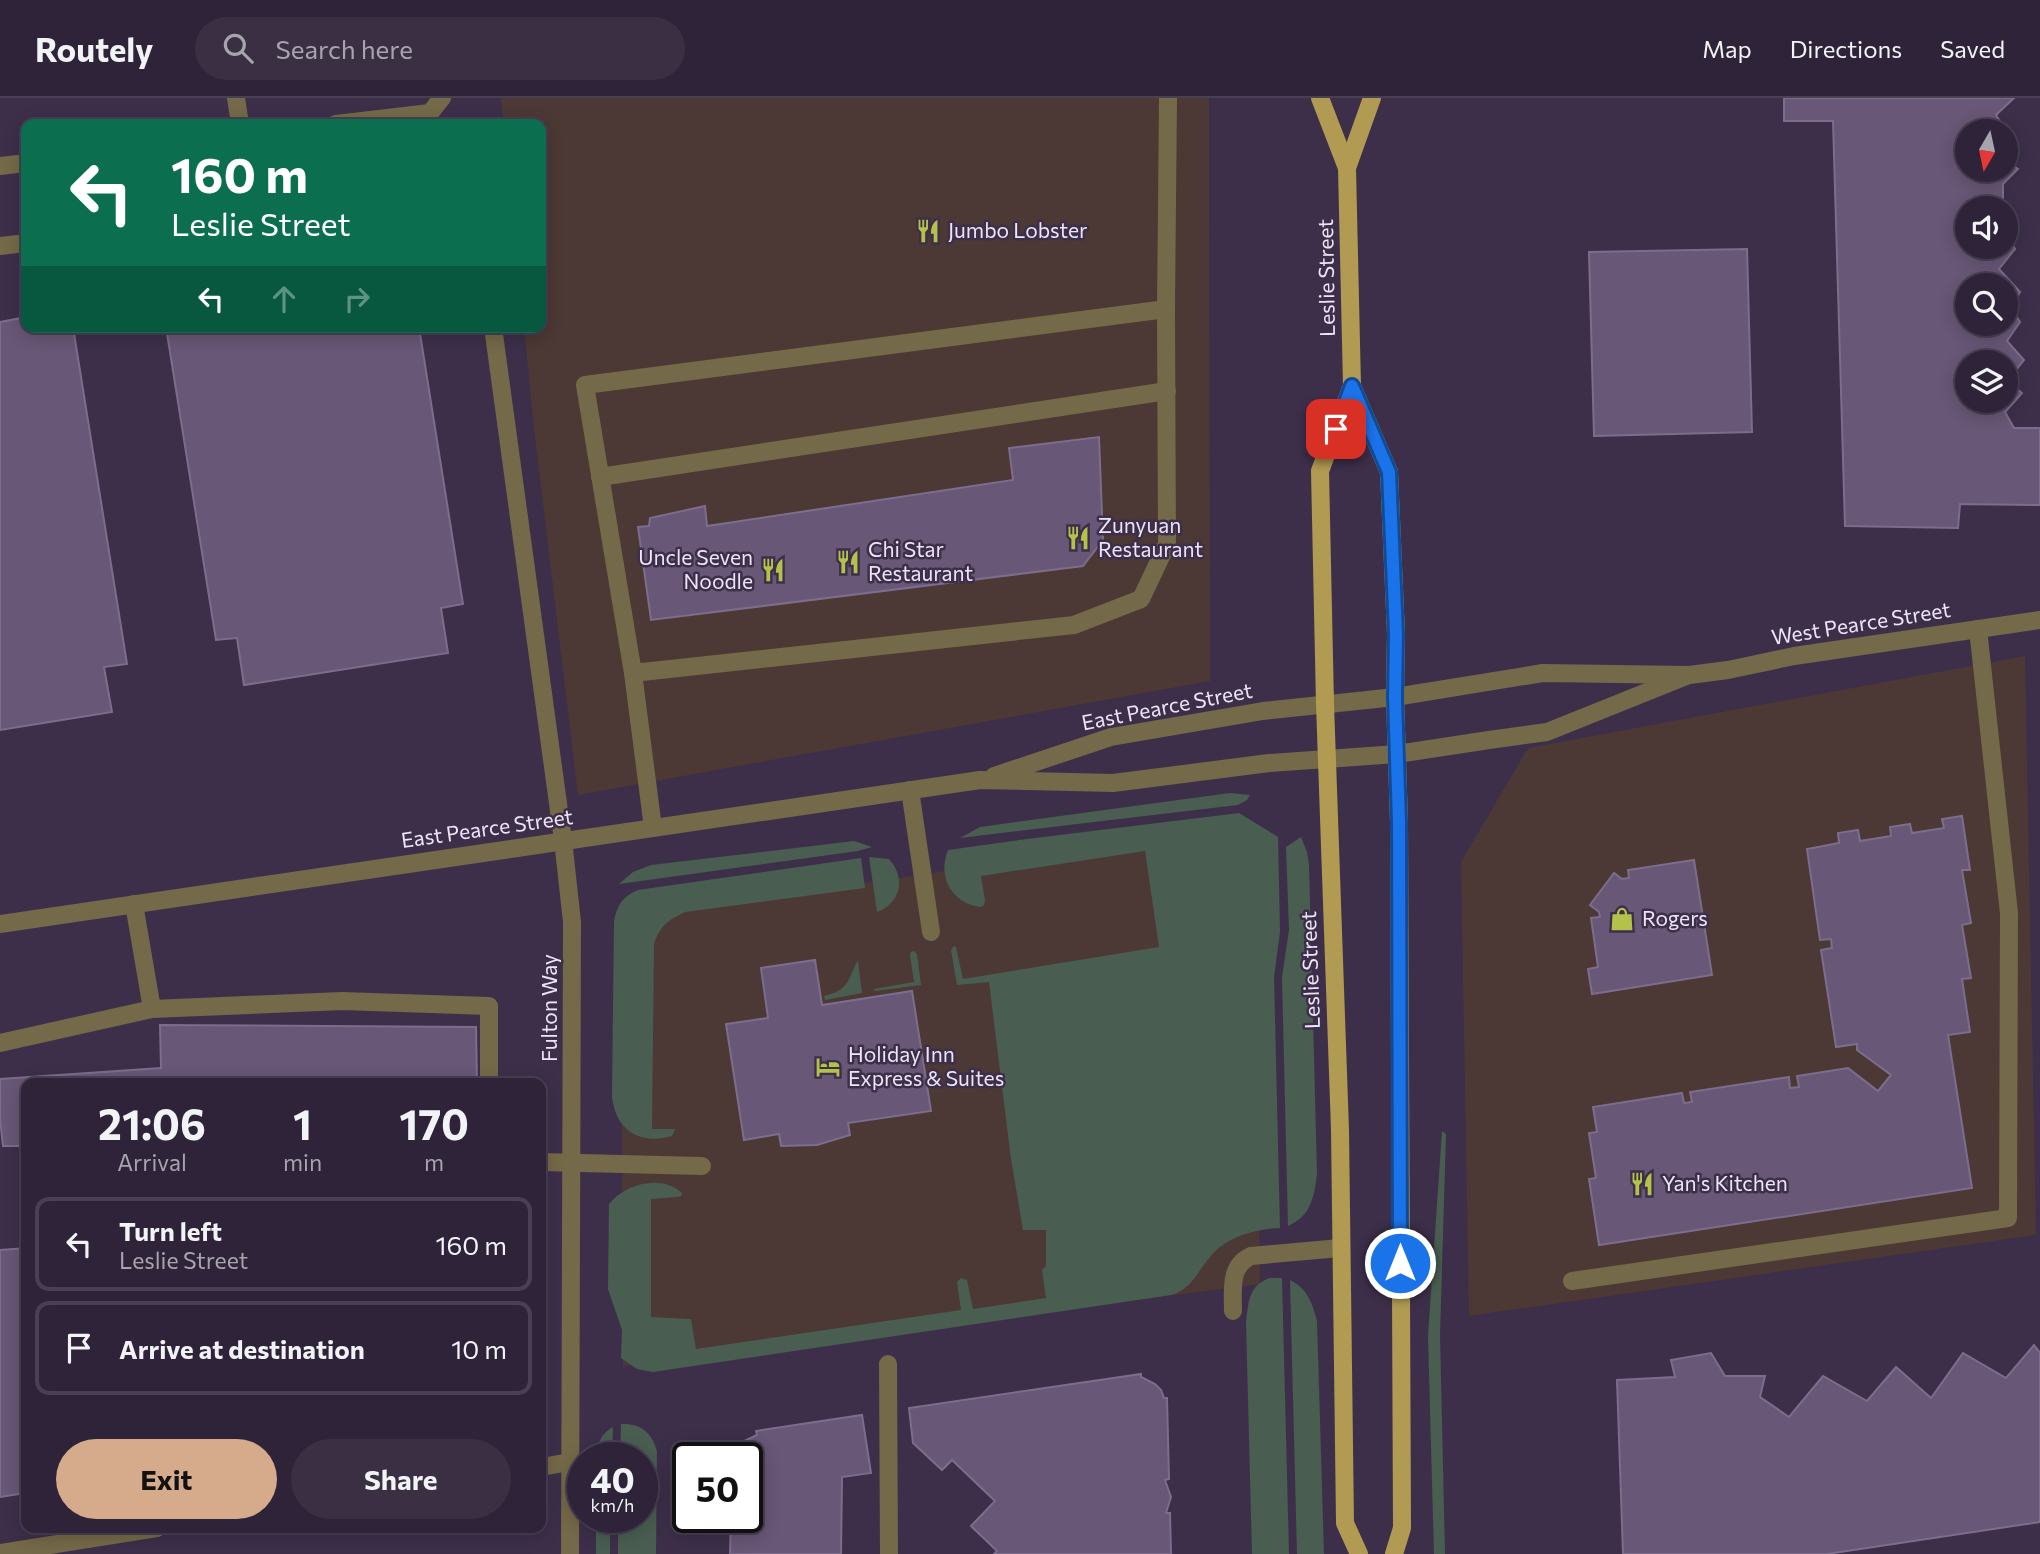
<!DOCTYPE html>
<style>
:root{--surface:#2e2338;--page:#3a2f43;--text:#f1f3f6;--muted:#a7a4ae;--line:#494053;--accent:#d6ab8b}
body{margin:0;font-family:Commissioner,sans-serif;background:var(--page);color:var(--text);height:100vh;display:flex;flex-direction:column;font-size:26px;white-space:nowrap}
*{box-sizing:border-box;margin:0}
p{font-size:23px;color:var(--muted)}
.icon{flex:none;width:38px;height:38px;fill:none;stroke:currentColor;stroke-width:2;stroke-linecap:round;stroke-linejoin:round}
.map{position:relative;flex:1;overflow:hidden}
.details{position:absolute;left:21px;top:980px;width:525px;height:455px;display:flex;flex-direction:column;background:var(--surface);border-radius:14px;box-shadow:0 4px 18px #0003,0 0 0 2px var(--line)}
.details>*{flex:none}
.hud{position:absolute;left:21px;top:21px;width:525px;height:214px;border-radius:14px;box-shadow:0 4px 18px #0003,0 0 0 2px var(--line);background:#0b6e4f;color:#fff;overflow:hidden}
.needle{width:46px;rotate:189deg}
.buttons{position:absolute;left:1955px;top:21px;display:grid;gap:14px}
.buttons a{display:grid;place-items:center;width:63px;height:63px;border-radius:50%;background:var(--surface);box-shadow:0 4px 18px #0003,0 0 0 2px var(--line);font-size:35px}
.speed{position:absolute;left:567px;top:1344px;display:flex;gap:14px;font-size:35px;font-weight:700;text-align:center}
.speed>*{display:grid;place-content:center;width:91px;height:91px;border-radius:50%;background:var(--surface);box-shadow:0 4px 18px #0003,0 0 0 2px var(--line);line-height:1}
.speed small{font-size:18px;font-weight:400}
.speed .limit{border:4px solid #111;border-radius:10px;background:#fff;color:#111}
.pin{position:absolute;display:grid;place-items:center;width:60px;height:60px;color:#fff;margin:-30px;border-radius:14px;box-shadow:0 4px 10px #0006}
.me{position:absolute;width:77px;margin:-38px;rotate:0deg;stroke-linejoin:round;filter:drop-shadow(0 0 5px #0008)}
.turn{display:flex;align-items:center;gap:24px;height:147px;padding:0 35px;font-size:32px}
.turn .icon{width:91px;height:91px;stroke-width:2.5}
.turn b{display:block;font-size:49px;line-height:60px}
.lanes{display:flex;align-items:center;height:66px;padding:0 35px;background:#0003;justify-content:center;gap:35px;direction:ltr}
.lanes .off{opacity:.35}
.eta{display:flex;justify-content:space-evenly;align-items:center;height:119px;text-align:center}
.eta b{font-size:42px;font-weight:700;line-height:49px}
.action{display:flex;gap:14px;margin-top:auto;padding:14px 35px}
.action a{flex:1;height:80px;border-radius:42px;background:var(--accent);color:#111;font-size:28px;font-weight:700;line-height:80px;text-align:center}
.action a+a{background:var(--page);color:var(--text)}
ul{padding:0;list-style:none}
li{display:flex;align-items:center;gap:21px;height:94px;margin:0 14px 10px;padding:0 21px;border:4px solid var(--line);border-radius:14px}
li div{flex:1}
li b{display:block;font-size:26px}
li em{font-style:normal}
header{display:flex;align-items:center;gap:42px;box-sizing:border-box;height:98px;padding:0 35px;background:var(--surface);border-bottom:2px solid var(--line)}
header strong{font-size:33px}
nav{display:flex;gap:38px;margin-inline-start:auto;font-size:24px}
.search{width:490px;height:63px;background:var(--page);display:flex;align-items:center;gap:18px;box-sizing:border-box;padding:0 24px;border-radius:38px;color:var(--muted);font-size:26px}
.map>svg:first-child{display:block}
.commercial{fill:#4c3834}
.green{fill:#495e51}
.building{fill:#685776;stroke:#7d6d8c;stroke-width:2;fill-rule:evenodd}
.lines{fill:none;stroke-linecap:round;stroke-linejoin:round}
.minor{stroke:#746948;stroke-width:18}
.major{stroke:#b19a52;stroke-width:18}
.route-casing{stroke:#114b97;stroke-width:18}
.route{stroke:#1a73e8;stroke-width:12}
.labels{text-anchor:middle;stroke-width:5;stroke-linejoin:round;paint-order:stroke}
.poi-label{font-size:21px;fill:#ede4f6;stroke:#3d2f4a;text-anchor:start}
.street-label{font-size:21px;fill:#ede4f6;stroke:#3d2f4a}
</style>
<header>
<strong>Routely</strong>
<div class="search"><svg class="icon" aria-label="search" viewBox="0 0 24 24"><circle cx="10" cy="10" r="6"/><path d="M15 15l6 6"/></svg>Search here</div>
<nav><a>Map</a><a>Directions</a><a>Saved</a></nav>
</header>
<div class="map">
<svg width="2040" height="1456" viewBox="0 0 2040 1456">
<rect width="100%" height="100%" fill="#3d2f4a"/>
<g class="commercial">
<path d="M501,0h708l1,583 -632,114 -44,-367 -10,-101h17v-203h-37z"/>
<path d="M2025,558l11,579 -567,81 -8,-454 67,-114z"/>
<path d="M1254,726l6,460 -637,82 -2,-446z"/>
</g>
<g class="green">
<path d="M1230,695l20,2 -3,5 -9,5 -278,33 20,-11z"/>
<path d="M1239,715l39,24 2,95 -6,45 6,251c-25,1 -54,9 -70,29 -13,15 -18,32 -39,38l-518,77 -16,-3 -16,-11 1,-28 -14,-41 1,-85c16,-20 52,-30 73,-11l-1,3 -4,1 -26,2v118l40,2 5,30 265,-39 -4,-28 4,-4 6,2 6,29 73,-11 -4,-28 4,-4v-36h-23l-12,-71 -22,-177 -32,3 -6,-35 3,-4 2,1 7,32 196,-32 -14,-96 -164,25 4,25 -1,4 -3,2c-29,-3 -44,-30 -33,-57l71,-10z"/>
<path d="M1301,739l6,15 2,13 8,309c-3,23 -6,42 -29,52l-6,-249 7,-47 -3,-83z"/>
<path d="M854,743l18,6 -14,4 -239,33 14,-12 18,-7z"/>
<path d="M869,759l20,2c17,19 12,44 -12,53z"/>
<path d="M861,760l4,30 -180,24c-17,8 -25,14 -31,32l-2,185h23l-3,7c-32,9 -56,-5 -60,-39l2,-176c3,-16 9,-25 24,-31z"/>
<path d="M914,853l3,3 4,31 -46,6 -1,-2 40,-7 -4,-27 1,-3z"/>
<path d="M858,862l4,33 -37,7 -1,-4c26,-6 23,-16 34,-36z"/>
<path d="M1442,1033l4,3 -6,201 5,219h-11l-6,-218z"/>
<path d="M1270,1180h12l7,276h-37l-6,-232c3,-21 2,-36 24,-44z"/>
<path d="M1290,1182c18,9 22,23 27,41l7,233h-27z"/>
<path d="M621,1326c20,-1 31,9 36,27l-1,103h-38v-37h24v-59h-22z"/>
<path d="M613,1329l-1,31h-15c0,-15 3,-23 16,-31z"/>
<rect x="596" y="1419" width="14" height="37"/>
</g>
<g class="building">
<path d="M1784,0h230l-18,17 15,24 -5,6v-14h-39v39h39v-9l12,8 -15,15v24h-36v39h39v-35l11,13 -11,9 9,15 -16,20 21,23 -9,16 9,14 -13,19 17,19 -17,21 15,12 -17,19 9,16h26v77l-80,-1 -2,24 -113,-2 -12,-405h-49zM1967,187h39v39h-39zM1967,264h39v39h-39z"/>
<path d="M1747,151l5,183 -158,4 -5,-184z"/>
<path d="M26,219v10h47l54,337 -23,3 8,45 -112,18v-408z"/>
<path d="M166,229h253l44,277 -22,4 7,45 -204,32 -7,-47 -21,2z"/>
<path d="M1099,339l4,103 -20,26 -432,54 -13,-93 11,-1 1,-8 55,-12 2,20 306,-46 -4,-32z"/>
<path d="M1962,718l8,54h-8l9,53 -9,2 9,53 -9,1 8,53 -22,3 24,153 -373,57 -10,-66 7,-1 -7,-45 8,-1 -4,-25 89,-14 2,10 8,-1 -2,-10 99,-15 1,11 9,-1 -2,-11 51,-8 30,23 13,-16 -34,-25v-6l-21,3 -15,-97 11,-2 -1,-9 -11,1 -13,-91 32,-6 -1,-10 20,-3 2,11 31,-5 -1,-9 20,-3 2,9 32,-5 -2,-9z"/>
<path d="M1694,762l18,115 -120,19 -4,-25 10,-2 -7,-49 9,-1 -1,-5 -9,-7 24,-32 8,6 7,-1 -1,-8z"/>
<path d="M815,862l7,45 90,-14 19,120 -83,12 2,12 -33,10 -36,1 -2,-12 -35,6 -18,-116 42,-6 -7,-50z"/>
<path d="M160,927l316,2 1,56h-451v63h-23l-3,-27v-40l161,-11z"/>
<path d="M26,1150v245l-26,4v-247z"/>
<path d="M2034,1247l6,8v169l-213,32h-204l-6,-174 58,-3 -4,-17 40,-7 14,23h40l-5,21 29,20 34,-41 44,25 29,-34 35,31 32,-45 43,25z"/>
<path d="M1141,1276v3l14,7 6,6 3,8h3l2,81 -4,1 6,17 -5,16h4l1,41h-177l3,-3 -26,-25 24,-25 -43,-41 -10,10 -29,-27 -4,-35z"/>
<path d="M862,1317l9,58 -29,4 -1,77h-111l1,-37h16v-59h-16v-3l4,1 7,-14 15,-7 -1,-4z"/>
</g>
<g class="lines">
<g class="minor">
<path d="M236,0l4,26"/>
<path d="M336,26l94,-11 12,-15"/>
<path d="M0,68l26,-3"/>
<path d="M0,148l26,-3"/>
<path d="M493,229l70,513 9,82 -2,632"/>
<path d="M600,379l567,-86"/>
<path d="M633,575l441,-48 67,-26 26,-55 -1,-235"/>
<path d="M994,678l117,-39 152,-26 132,-14 148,-24 146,2 39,-5 66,-14 246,-36"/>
<path d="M910,692l21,142"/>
<path d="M653,730l-20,-155 -48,-288 581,-76 2,-211"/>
<path d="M0,826l980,-144 133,3 156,-20 128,-9 92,-14 58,-8 142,-57"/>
<path d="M152,911l190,-8 147,5v77"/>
<path d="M0,945l152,-34 -18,-105"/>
<path d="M541,1064l161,4"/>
<path d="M1572,1183l436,-63 1,-305 -31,-284"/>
<path d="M1233,1213c0,-21 -4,-45 18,-55l89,-8"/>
<path d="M888,1266l1,190"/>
<path d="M541,1369l29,-5"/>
<path d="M0,1455l157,-25"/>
</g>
<g class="major">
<path d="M1320,0l27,70 5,218 37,86 7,162 -1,63 4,125 3,706 -8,26"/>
<path d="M1347,70l25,-70"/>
<path d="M1352,288l-32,85 5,233 15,426 5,393 14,31"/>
</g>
</g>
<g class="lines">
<g class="route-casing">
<path id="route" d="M1336,331l16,-43 37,86 7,162 -1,64 4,124 1,441"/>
</g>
<use href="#route" class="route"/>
</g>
<defs>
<g id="restaurant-bare" transform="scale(1.89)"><path d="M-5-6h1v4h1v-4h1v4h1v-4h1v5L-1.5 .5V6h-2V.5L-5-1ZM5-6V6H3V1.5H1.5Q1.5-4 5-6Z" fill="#b4c24a" stroke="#3d2f4a" stroke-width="2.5" paint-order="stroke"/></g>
<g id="shop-bare" transform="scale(1.89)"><path d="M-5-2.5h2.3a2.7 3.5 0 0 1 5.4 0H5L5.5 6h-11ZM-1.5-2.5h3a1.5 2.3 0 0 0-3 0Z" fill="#b4c24a" stroke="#3d2f4a" stroke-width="2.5" paint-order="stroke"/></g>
<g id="hotel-bare" transform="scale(1.89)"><path d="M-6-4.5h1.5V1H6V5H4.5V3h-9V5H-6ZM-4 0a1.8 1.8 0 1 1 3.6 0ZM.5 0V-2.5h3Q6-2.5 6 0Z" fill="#b4c24a" stroke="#3d2f4a" stroke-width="2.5" paint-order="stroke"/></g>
</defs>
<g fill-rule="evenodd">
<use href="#restaurant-bare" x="928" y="133"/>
<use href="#restaurant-bare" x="1078" y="440"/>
<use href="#restaurant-bare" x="848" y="464"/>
<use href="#restaurant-bare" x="773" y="472"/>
<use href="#shop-bare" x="1622" y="821"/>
<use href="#hotel-bare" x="828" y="969"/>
<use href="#restaurant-bare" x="1642" y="1086"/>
</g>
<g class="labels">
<g class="poi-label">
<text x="948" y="140">Jumbo Lobster</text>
<text x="1098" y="435">Zunyuan<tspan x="1098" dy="24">Restaurant</tspan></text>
<text x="868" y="459">Chi Star<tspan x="868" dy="24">Restaurant</tspan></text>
<text x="753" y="467" text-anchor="end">Uncle Seven<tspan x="753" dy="24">Noodle</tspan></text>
<text x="1642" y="828">Rogers</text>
<text x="848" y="964">Holiday Inn<tspan x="848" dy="24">Express &amp; Suites</tspan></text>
<text x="1662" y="1093">Yan's Kitchen</text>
</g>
<g class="street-label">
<text transform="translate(1327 180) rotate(-91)" y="7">Leslie Street</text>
<text transform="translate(1861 526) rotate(-9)" y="7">West Pearce Street</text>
<text transform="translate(1167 609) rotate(-11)" y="7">East Pearce Street</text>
<text transform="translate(487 731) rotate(-8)" y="7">East Pearce Street</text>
<text transform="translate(1311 872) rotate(-92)" y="7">Leslie Street</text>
<text transform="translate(550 910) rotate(-90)" y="7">Fulton Way</text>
</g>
</g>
</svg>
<div class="buttons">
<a><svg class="needle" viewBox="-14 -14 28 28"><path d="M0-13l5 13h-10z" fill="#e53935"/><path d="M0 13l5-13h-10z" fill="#a7a4ae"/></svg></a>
<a><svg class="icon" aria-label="sound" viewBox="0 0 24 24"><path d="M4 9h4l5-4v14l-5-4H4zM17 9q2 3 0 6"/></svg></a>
<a><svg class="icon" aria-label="search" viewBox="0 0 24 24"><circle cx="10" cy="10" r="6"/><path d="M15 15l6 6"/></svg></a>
<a><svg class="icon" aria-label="layers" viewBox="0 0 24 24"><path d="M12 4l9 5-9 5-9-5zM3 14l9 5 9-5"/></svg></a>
</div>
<div class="speed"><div>40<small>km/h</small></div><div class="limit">50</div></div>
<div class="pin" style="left:1336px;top:331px;background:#d93025"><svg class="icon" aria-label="arrive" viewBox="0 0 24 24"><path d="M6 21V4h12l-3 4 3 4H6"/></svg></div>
<svg class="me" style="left:1400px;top:1165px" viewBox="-20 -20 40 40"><circle r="17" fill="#1a73e8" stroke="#fff" stroke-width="3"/><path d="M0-11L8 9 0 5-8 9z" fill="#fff"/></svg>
<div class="hud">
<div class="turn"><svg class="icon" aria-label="left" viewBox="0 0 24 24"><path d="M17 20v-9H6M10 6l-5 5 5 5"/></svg><div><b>160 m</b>Leslie Street</div></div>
<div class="lanes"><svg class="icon" aria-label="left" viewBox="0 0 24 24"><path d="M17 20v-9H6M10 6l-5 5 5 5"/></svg><svg class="icon off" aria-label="ahead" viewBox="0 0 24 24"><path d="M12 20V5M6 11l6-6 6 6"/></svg><svg class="icon off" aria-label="right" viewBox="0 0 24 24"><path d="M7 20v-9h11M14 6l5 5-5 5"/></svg></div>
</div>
<section class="details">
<div class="eta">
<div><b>21:06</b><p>Arrival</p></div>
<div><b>1</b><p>min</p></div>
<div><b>170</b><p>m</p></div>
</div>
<ul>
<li><svg class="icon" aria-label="left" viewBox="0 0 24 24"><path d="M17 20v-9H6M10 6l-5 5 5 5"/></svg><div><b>Turn left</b><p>Leslie Street</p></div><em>160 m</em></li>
<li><svg class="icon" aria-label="arrive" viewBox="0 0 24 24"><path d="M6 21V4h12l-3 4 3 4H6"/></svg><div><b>Arrive at destination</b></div><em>10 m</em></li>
</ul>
<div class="action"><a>Exit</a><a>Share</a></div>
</section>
</div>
